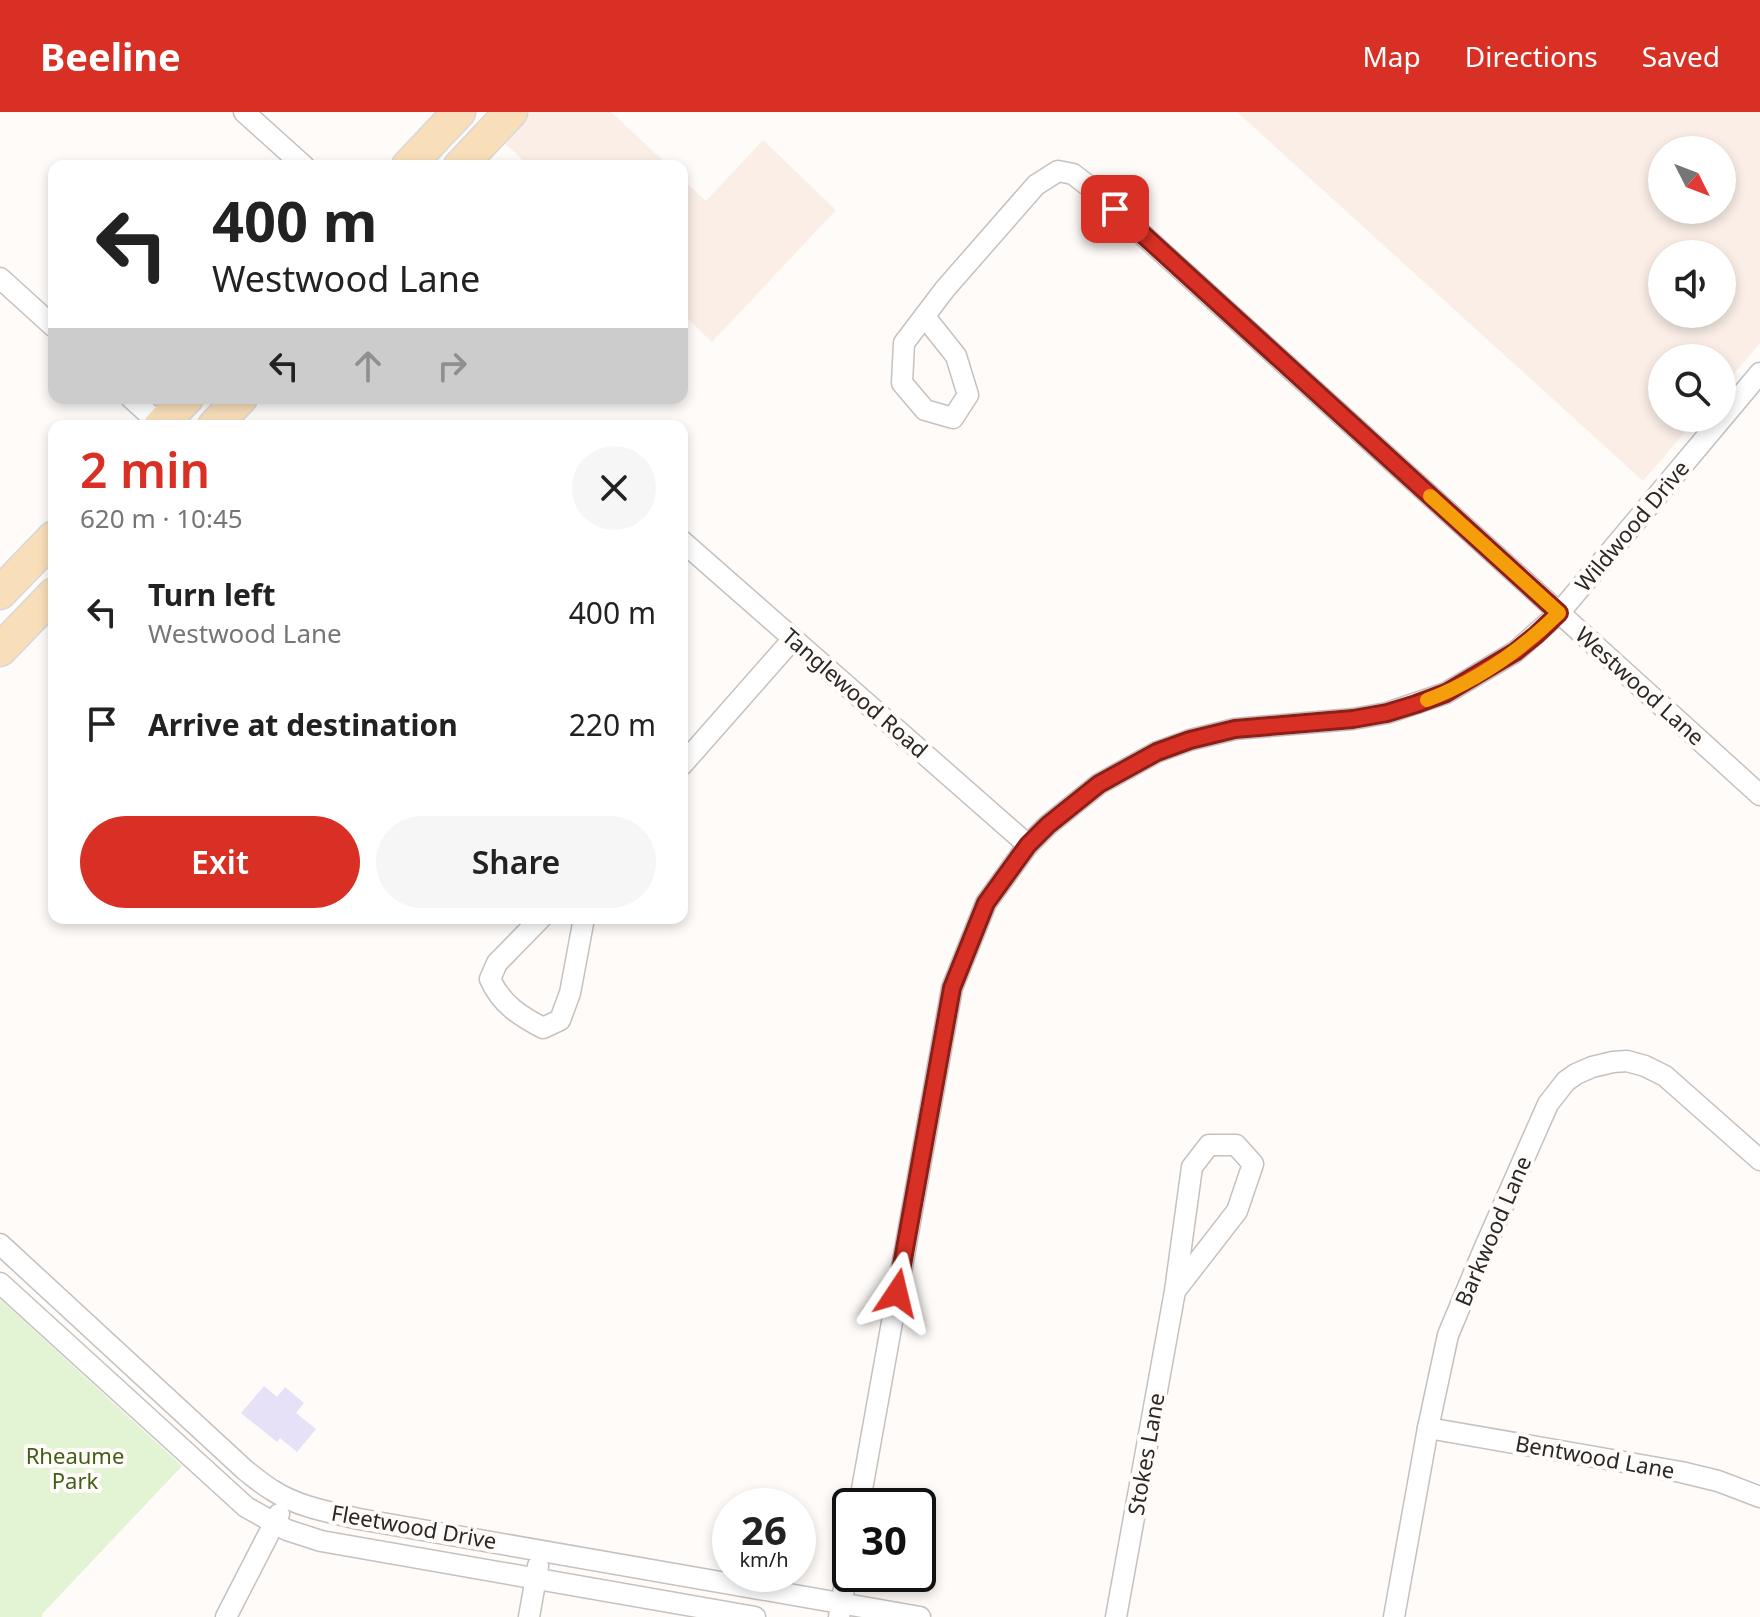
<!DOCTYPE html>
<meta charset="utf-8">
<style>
:root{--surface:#fff;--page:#f6f6f6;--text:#222;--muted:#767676;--accent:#d93025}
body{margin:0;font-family:"Noto Sans",sans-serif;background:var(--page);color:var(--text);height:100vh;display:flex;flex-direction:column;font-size:30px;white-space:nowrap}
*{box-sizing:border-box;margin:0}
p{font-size:26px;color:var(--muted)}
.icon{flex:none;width:44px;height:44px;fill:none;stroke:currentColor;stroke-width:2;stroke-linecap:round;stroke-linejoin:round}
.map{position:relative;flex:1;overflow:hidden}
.details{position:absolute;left:48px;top:308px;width:640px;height:504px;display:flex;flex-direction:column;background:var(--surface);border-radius:16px;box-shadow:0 4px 12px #0003}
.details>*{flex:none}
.top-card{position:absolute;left:48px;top:48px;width:640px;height:244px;border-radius:16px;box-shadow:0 4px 12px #0003;background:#fff;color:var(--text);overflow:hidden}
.needle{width:52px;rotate:132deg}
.tools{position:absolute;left:1648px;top:24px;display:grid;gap:16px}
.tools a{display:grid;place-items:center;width:88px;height:88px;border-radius:50%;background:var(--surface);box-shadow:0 4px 12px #0003;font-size:40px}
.speed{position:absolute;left:712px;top:1376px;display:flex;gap:16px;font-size:40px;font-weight:700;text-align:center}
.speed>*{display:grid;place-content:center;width:104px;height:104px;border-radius:50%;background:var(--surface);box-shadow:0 4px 12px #0003;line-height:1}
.speed small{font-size:20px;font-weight:400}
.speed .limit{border:4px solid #111;border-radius:12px;background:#fff;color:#111}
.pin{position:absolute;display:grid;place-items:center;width:68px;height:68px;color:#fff;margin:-34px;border-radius:16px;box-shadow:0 4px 12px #0006}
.me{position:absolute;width:88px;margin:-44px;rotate:10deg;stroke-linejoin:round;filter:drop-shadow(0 0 6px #0008)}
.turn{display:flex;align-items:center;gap:28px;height:168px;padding:0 32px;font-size:36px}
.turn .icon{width:104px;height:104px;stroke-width:2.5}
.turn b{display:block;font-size:56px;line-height:68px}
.lanes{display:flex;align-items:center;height:76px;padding:0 32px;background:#0003;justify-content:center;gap:40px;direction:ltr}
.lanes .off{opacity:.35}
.round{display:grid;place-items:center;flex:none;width:84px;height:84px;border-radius:42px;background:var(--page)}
.overview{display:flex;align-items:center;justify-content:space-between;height:136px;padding:0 32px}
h1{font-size:48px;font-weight:600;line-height:60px;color:var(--accent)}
.cta{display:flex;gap:16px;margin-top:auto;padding:16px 32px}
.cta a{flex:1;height:92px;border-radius:48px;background:var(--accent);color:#fff;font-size:32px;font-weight:600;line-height:92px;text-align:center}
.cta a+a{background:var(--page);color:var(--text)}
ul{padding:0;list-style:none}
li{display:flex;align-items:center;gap:24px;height:112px;padding:0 32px}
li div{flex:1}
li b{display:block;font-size:30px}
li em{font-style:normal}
header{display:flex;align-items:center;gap:48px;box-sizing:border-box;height:112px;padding:0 40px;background:var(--accent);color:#fff}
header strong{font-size:38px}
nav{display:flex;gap:44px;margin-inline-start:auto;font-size:28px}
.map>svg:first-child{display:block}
.built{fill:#faeee7;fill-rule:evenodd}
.green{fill:#e2f4d3}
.building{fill:#e6e1f7}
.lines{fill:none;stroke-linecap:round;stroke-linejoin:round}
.street-casing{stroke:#c5c1bf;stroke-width:23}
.primary-casing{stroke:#d9d8d8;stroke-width:35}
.street{stroke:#fff;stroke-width:20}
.primary{stroke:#f9dfb9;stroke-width:32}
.route-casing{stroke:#8d1f18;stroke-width:20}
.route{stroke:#d93025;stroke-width:14}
.slow{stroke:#f59e0b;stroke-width:14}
.labels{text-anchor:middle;stroke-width:8;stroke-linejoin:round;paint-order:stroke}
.street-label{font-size:22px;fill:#2a2827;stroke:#fffbf8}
.park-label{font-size:22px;fill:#405f17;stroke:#fffbf8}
</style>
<header>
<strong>Beeline</strong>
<nav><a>Map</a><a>Directions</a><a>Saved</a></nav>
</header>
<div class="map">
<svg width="1760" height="1505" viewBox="0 0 1760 1505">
<rect width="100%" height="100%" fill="#fffbf8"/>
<g class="built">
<path d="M527,0h84l58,54h-140l-28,-26z"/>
<path d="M1237,0h523v231l-38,45v-30h-60v60h35l-54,63zM1662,38h60v60h-60zM1662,142h60v60h-60z"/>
<path d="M763,28l73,70 -124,132 -30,-29v-134l24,22z"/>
</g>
<path class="green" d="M0,1187l182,167 -139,147 -1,4h-42z"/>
<path class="building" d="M264,1274l13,11 8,-10 19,16 -8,10 20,16 -19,23 -17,-14 -3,4 -36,-29z"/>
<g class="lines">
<g class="street-casing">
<g id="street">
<path d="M244,0l60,54"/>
<path d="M0,166l54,49"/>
<path d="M925,205l31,39 12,39 -15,23 -28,-8 -23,-27 2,-40 41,-54 91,-104 22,-14 15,3 18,14 669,607"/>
<path d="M131,286l31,28"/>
<path d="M682,429l346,304"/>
<path d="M682,653l111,-126"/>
<path d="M541,806l-44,45 -7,16c11,25 30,37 53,49l17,-8 10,-27 14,-75"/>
<path d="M0,1132l245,226c9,7 17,14 27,20 26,17 57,22 87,29l561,98"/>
<path d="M0,1171l246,224 41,23 34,11 434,76"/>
<path d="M1428,1316l253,44 37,9 42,16"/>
<path d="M859,1394l93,-518 34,-85 42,-58 20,-20 51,-41 58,-32 33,-12 45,-11 118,-10 34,-6 59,-20 69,-41 44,-39 201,-240"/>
<path d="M226,1505l53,-103"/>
<path d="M529,1505l9,-51"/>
<path d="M839,1505l11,-62"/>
<path d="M1116,1505l59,-326 17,-124 17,-22h27l17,19 -16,47 -62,80"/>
<path d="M1394,1505l34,-189 20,-93 36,-86 64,-145 18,-23 10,-7 16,-7 21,-5 14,-1 18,5 20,10 95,84"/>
</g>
</g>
<g class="primary-casing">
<g id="primary">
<path d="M408,54l51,-54"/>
<path d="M460,54l51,-54"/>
<path d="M160,314l27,-28"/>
<path d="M214,314l27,-28"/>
<path d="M0,481l54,-56"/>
<path d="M0,538l54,-56"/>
</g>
</g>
<use href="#street" class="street"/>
<use href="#primary" class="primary"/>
</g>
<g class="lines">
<g class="route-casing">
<path id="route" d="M897,1181l55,-305 34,-85 42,-58 20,-20 51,-41 58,-32 33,-12 45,-11 118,-10 34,-6 29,-9 30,-11 69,-41 21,-17 23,-22 -444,-404"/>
</g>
<use href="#route" class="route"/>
<path class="slow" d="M1427,588c50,-19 94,-50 132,-87l-129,-117"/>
</g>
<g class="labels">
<g class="street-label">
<text transform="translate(1632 414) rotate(-50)" y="8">Wildwood Drive</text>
<text transform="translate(1640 574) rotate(42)" y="8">Westwood Lane</text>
<text transform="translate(855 581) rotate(41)" y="8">Tanglewood Road</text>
<text transform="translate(1493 1119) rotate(-67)" y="8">Barkwood Lane</text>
<text transform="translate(1146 1342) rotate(-80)" y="8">Stokes Lane</text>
<text transform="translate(1595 1345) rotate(10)" y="8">Bentwood Lane</text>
<text transform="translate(414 1415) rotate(10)" y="8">Fleetwood Drive</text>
</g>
<g class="park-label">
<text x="75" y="1352">Rheaume<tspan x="75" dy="25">Park</tspan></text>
</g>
</g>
</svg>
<div class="tools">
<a><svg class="needle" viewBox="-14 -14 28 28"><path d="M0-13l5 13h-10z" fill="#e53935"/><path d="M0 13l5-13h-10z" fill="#767676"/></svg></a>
<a><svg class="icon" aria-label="sound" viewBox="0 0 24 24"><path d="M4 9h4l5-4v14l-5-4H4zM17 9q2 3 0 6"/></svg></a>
<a><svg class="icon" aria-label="search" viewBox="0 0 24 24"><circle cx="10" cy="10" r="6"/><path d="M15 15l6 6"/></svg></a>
</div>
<div class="speed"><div>26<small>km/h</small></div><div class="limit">30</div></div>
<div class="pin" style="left:1115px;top:97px;background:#d93025"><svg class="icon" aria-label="arrive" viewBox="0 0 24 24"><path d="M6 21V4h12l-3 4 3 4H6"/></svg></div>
<svg class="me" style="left:897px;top:1181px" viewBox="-20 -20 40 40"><path d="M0-17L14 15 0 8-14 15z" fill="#d93025" stroke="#fff" stroke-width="4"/></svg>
<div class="top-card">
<div class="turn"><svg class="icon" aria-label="left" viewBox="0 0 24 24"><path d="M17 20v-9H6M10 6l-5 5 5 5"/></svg><div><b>400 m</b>Westwood Lane</div></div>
<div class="lanes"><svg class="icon" aria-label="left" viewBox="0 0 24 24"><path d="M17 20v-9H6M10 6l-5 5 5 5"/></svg><svg class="icon off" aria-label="ahead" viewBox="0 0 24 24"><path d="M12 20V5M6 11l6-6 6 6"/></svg><svg class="icon off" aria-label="right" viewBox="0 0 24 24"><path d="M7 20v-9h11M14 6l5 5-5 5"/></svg></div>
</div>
<section class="details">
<div class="overview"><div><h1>2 min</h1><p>620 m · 10:45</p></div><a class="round"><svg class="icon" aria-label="close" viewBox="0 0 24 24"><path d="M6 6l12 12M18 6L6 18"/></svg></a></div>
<ul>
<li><svg class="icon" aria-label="left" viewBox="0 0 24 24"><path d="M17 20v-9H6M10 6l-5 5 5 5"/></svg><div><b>Turn left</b><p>Westwood Lane</p></div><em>400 m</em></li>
<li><svg class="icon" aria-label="arrive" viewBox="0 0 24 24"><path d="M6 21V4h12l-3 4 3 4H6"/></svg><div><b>Arrive at destination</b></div><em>220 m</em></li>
</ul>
<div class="cta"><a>Exit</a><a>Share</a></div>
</section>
</div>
